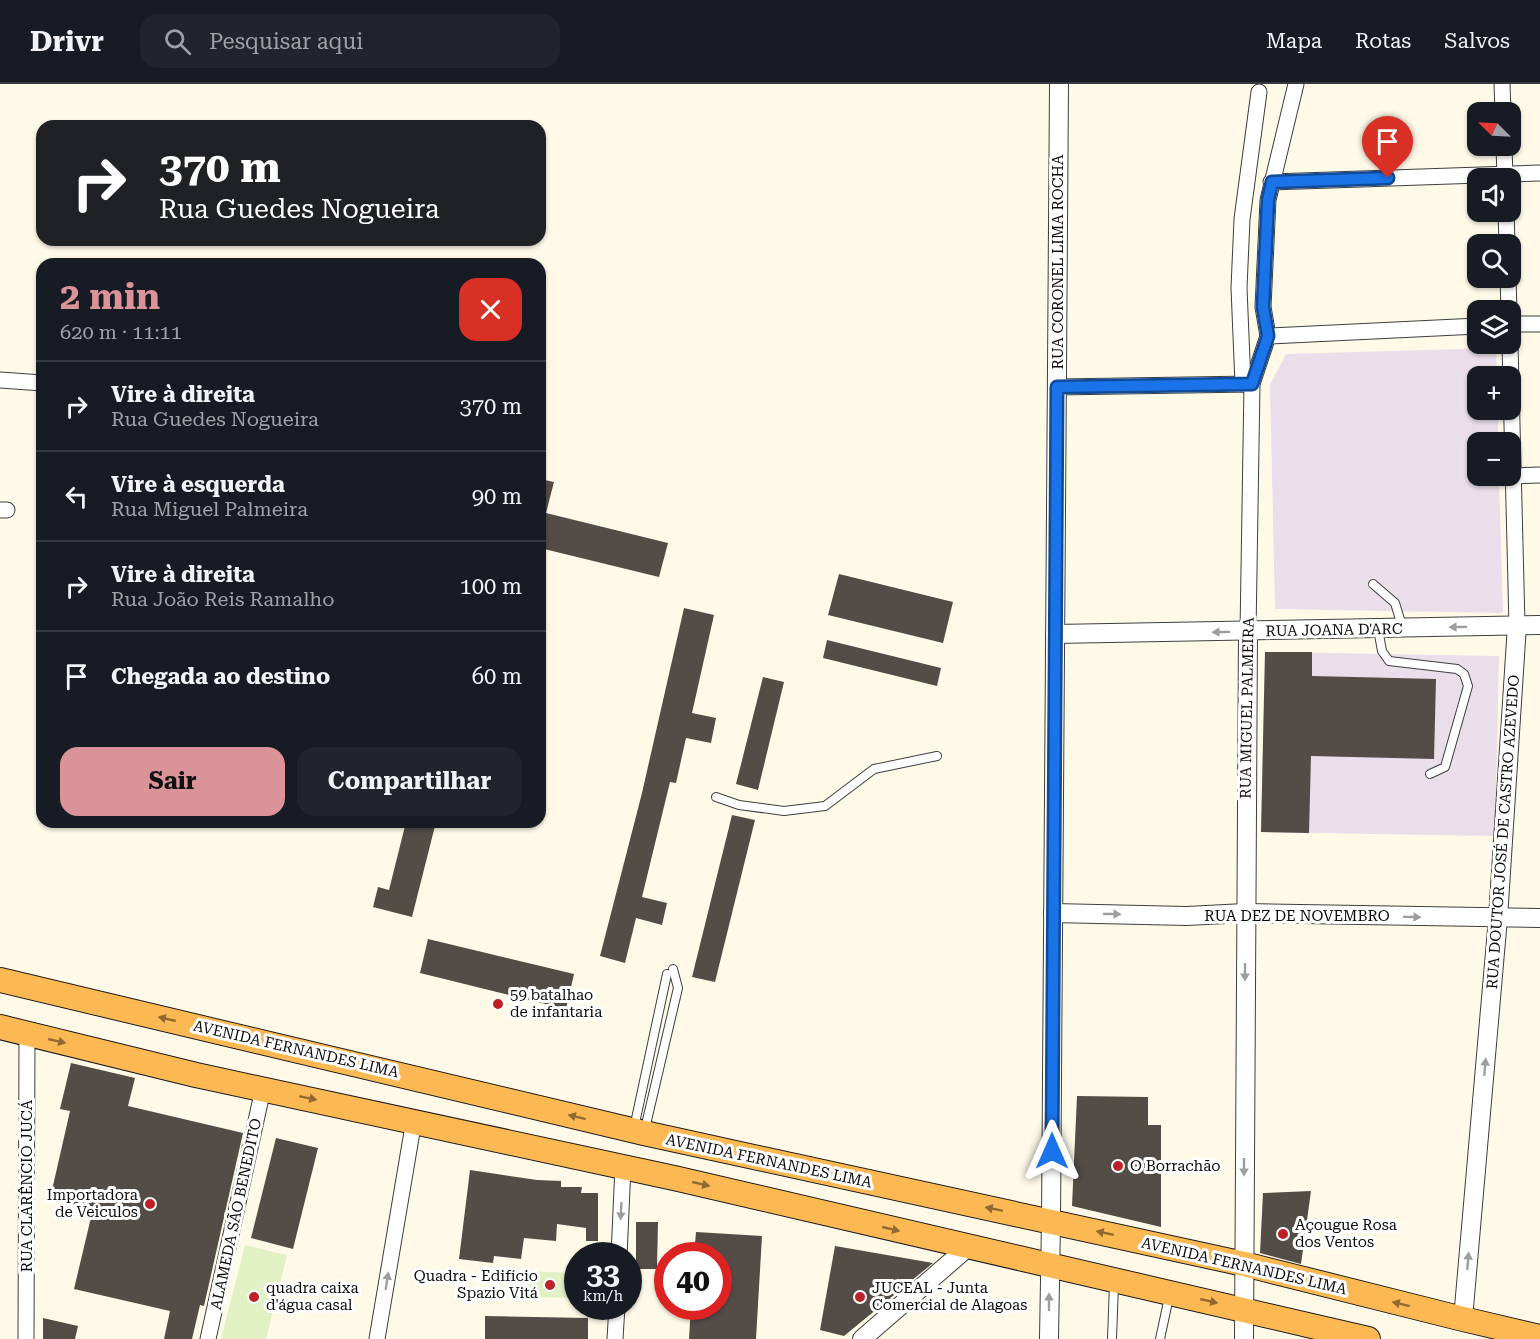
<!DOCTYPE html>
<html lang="pt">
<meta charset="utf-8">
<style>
:root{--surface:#171b24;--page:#20242c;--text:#f1f3f6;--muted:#9ea1a6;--line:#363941;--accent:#da9499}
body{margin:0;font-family:"Roboto Serif",serif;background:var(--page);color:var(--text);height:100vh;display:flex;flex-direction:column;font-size:22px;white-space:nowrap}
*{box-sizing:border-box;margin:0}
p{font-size:20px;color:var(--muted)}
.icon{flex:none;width:33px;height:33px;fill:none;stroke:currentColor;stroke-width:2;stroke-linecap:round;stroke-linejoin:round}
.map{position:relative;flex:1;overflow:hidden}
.drawer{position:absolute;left:36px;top:174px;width:510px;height:570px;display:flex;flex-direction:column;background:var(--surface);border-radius:18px;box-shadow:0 2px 4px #0004}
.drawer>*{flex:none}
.top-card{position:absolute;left:36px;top:36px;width:510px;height:126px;border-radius:18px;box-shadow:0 2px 4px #0004;background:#202124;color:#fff;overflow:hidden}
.needle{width:39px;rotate:294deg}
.tools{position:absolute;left:1467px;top:18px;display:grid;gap:12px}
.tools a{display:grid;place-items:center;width:54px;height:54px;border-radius:12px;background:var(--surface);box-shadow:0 2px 4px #0004;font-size:30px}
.speed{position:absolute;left:564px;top:1158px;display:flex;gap:12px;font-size:30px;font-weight:700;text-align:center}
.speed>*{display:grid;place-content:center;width:78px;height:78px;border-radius:50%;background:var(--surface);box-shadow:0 2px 4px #0004;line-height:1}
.speed small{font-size:15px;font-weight:400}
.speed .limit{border:9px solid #d22;background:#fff;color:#111}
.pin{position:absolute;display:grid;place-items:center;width:51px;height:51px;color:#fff;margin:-62px -26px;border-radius:50% 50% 50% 0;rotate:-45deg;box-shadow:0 0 6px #0007}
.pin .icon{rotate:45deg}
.me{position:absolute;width:66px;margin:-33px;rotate:0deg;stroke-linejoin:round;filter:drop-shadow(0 0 4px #0008)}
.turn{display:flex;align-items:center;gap:21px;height:126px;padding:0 24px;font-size:27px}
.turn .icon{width:78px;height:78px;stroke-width:2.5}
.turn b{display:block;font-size:42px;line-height:51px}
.round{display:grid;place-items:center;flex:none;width:63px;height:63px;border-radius:18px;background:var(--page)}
.headline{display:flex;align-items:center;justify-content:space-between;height:102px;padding:0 24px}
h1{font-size:36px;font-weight:700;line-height:45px;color:var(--accent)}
.primary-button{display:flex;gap:12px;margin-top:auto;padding:12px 24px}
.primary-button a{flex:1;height:69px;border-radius:18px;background:var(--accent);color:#111;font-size:24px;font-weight:700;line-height:69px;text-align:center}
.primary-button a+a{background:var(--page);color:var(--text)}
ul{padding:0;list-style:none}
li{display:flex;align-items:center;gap:18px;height:90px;padding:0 24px;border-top:2px solid var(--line)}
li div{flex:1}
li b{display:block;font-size:22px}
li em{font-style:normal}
header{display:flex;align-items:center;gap:36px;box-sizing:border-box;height:84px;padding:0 30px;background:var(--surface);border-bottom:2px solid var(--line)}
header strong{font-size:28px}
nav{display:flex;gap:33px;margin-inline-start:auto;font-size:21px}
.search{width:420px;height:54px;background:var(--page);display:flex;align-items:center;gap:15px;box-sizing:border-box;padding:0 21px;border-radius:18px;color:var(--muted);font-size:22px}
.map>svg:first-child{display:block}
.industrial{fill:#e9deea}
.pitch{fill:#e1f1c4}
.building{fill:#544c47}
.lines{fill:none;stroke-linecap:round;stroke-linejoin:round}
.service-casing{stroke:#3e3e3e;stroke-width:10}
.minor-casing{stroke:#3e3e3e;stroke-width:17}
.tertiary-casing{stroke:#3e3e3e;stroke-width:20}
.trunk-casing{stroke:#1c1c1c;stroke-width:26}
.service{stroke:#fff;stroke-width:8}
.minor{stroke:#fff;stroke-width:15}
.tertiary{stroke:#fff;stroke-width:18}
.trunk{stroke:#fcb852;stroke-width:24}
.oneway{fill:#9d9d9d}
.oneway2{fill:#906a32}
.route-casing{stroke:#114b97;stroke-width:15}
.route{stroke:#1a73e8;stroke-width:10}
.poi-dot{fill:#bf1f27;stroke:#fff;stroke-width:2}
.labels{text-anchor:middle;stroke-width:6;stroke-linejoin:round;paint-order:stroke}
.street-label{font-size:15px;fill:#0b0b0b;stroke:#fff}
.poi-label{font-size:15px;fill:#0b0b0b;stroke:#fff;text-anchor:start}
</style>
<header>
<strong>Drivr</strong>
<div class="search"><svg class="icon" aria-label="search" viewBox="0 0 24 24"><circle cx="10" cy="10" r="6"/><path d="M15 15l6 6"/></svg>Pesquisar aqui</div>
<nav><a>Mapa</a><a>Rotas</a><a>Salvos</a></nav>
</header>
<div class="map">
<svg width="1540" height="1255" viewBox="0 0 1540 1255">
<rect width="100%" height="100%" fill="#fffae8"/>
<g class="industrial">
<path d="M1496,264l1,28h-19v34h20v32h-20v34h21l4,137 -228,-4 -5,-224 16,-31z"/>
<path d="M1265,568l234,4 -4,180 -234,-4z"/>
</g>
<g class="pitch">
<path d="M245,1161l42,10 -21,84h-45z"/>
<path d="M527,1187l45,2v25l-44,-1z"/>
</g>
<g class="building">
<path d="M540,395l14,3 -8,31 122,30 -9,34 -119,-29z"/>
<path d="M839,490l114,28 -10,41 -115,-28z"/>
<path d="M684,524l30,7 -22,98 24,5 -5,25 -25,-5 -10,45 -6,-1 -28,115 25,6 -5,22 -26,-7 -11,45 -25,-7 42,-163z"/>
<path d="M827,556l114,28 -4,18 -114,-28z"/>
<path d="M1265,568h47v24l124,3 -2,80 -123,-3 -2,77 -48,-1z"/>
<path d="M763,593l21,5 -26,108 -22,-6z"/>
<path d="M732,731l23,5 -40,162 -23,-5z"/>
<path d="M406,738h30l-24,95 -39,-10 5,-20 11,3z"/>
<path d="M428,855l146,35 -8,35 -146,-36z"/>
<path d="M71,979l64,15 -7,28 115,27 -39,173 -4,-1 -8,34h-28l6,-28 -96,-22 19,-80 -43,-10 20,-88 -10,-2z"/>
<path d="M1077,1012l71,1v28h13v102l-89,-21z"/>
<path d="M276,1054l42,10 -25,101 -42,-11z"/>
<path d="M470,1086l67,10 24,1v6h21l-1,6h17v48h-12v-13l-29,-4 -1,17 -32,-3 -3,21 -27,-3 -1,7 -34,-4z"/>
<path d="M1311,1107l-10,73 -41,-11 3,-60z"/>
<path d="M636,1138h22l-1,47h-21z"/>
<path d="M696,1148l66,4 -6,103h-67l2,-33h27v-50h-24z"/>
<path d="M835,1162l98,17 -89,73 -24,-6z"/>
<path d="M485,1232l103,2v21h-103z"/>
<path d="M43,1234l35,8 -3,13h-32z"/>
</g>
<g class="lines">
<g class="service-casing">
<g id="service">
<path d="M1373,500l22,19 7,23"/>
<path d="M1378,545l4,22 7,10 68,8 7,5 4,12 -23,81 -15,7"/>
<path d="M716,713l23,8 45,6 41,-5 49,-37 63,-13"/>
<path d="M634,1044l33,-154"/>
<path d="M645,1045l33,-141 -5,-19"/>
<path d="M1112,1255l2,-55"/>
<path d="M1160,1255l9,-42"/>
</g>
</g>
<g class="minor-casing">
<g id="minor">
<path d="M1502,0l1,28"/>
<path d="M1504,62l1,32"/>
<path d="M1271,98l269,-9"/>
<path d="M1506,128l1,32"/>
<path d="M1508,194l1,32"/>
<path d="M1510,240h30"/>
<path d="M1268,252l210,-10"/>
<path d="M1510,260l7,281"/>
<path d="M0,296l42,3"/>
<path d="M1243,300l-4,-96 3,-69 17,-127"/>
<path d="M1057,303l195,-3"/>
<path d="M1514,392l26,-1"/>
<path d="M0,426h7"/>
<path d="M1248,548l4,-248 16,-48 -5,-29 5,-107 28,-116"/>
<path d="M619,1172l4,-90"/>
<path d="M26,1255l1,-305"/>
<path d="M208,1255l55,-250"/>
<path d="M377,1255l37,-219"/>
<path d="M615,1255l2,-33"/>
</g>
</g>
<g class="tertiary-casing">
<g id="tertiary">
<path d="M1055,550l485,-9"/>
<path d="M1053,829l134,3 58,-3 295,5"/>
<path d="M1463,1235l35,-401 19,-293"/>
<path d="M862,1255l106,-92"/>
<path d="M1049,1255l2,-117 8,-1138"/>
<path d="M1244,1255l4,-707"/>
</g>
</g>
<g class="trunk-casing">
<g id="trunk">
<path d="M0,896l644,153 600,131 219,55 77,18"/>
<path d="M0,943l196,48 478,103 694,161"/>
</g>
</g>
<use href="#service" class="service"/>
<use href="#minor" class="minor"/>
<use href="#tertiary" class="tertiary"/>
<use href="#trunk" class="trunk"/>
</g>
<defs><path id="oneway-solid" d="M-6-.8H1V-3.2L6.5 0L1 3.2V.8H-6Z" transform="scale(1.5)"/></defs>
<g class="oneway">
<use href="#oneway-solid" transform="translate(1458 543) rotate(179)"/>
<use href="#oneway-solid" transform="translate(1221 548) rotate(179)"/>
<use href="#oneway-solid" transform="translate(1112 830) rotate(1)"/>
<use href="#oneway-solid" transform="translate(1412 833) rotate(1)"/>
<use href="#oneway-solid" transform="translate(1245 888) rotate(90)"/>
<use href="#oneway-solid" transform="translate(1485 983) rotate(-85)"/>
<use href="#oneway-solid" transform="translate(1244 1083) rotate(90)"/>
<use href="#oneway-solid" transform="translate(621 1127) rotate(93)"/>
<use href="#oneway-solid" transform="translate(1468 1177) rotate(-85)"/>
<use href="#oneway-solid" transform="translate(387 1197) rotate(-81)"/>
<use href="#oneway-solid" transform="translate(1049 1218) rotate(-90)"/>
</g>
<g class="oneway2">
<use href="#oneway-solid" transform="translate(167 935) rotate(-167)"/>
<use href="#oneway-solid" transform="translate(57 957) rotate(13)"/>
<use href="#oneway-solid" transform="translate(308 1014) rotate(12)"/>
<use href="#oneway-solid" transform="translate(577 1033) rotate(-166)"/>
<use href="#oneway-solid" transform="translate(701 1100) rotate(13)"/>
<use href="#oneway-solid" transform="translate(994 1125) rotate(-168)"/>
<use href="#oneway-solid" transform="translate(891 1145) rotate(13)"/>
<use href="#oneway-solid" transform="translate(1105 1149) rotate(-168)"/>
<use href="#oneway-solid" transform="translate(1209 1217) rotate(13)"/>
<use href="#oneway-solid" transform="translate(1401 1220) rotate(-166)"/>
</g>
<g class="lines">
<g class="route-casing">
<path id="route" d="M1052,1067l5,-764 195,-3 16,-48 -5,-29 5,-107 4,-18 116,-4"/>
</g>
<use href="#route" class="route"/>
</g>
<g class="poi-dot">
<circle cx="498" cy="920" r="6"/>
<circle cx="1118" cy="1082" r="6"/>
<circle cx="150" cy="1120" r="6"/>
<circle cx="1283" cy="1150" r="6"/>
<circle cx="550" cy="1201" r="6"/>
<circle cx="254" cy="1213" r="6"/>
<circle cx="860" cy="1213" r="6"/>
</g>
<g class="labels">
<g class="street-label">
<text transform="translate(1058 178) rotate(-90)" y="5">RUA CORONEL LIMA ROCHA</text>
<text transform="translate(1334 546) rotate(-1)" y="5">RUA JOANA D'ARC</text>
<text transform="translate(1247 624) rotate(-89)" y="5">RUA MIGUEL PALMEIRA</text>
<text transform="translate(1503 748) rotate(-86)" y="5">RUA DOUTOR JOSÉ DE CASTRO AZEVEDO</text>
<text x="1297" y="837">RUA DEZ DE NOVEMBRO</text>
<text transform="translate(296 965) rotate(13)" y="5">AVENIDA FERNANDES LIMA</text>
<text transform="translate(769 1077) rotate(12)" y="5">AVENIDA FERNANDES LIMA</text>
<text transform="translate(27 1102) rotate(-90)" y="5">RUA CLARÊNCIO JUCÁ</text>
<text transform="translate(236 1130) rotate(-78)" y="5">ALAMEDA SÃO BENEDITO</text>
<text transform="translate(1244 1182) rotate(13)" y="5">AVENIDA FERNANDES LIMA</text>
</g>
<g class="poi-label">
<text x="510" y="916">59 batalhao<tspan x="510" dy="17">de infantaria</tspan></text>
<text x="1130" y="1087">O Borrachão</text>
<text x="138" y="1116" text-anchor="end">Importadora<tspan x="138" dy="17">de Veiculos</tspan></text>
<text x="1295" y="1146">Açougue Rosa<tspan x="1295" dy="17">dos Ventos</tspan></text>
<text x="538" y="1197" text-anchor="end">Quadra - Edifício<tspan x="538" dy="17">Spazio Vitá</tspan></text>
<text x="266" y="1209">quadra caixa<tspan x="266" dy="17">d'água casal</tspan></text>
<text x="872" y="1209">JUCEAL - Junta<tspan x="872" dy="17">Comercial de Alagoas</tspan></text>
</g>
</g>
</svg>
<div class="tools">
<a><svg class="needle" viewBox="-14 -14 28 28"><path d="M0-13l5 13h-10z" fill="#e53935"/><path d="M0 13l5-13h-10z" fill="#9ea1a6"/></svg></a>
<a><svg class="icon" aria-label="sound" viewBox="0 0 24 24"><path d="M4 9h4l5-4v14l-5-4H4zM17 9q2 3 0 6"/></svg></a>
<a><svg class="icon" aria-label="search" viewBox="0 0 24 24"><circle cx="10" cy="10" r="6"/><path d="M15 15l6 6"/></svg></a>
<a><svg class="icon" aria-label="layers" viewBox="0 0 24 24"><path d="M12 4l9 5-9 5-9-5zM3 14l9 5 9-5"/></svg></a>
<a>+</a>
<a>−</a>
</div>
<div class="speed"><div>33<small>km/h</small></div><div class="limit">40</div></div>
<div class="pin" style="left:1388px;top:94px;background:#d93025"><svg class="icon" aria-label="arrive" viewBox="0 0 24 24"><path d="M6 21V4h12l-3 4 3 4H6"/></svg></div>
<svg class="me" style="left:1052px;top:1067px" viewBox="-20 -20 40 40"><path d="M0-17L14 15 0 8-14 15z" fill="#1a73e8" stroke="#fff" stroke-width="4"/></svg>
<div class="top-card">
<div class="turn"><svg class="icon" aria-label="right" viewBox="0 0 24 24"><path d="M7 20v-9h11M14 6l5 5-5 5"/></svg><div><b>370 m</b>Rua Guedes Nogueira</div></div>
</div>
<section class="drawer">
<div class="headline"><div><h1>2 min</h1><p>620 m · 11:11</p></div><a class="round" style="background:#d93025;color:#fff"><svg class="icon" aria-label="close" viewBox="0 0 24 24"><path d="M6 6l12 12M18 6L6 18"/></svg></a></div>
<ul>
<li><svg class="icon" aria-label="right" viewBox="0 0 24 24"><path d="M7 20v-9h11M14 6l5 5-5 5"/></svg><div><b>Vire à direita</b><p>Rua Guedes Nogueira</p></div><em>370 m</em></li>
<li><svg class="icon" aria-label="left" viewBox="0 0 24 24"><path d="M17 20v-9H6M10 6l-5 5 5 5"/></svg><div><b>Vire à esquerda</b><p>Rua Miguel Palmeira</p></div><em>90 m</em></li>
<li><svg class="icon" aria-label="right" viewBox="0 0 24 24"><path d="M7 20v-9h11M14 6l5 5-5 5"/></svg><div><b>Vire à direita</b><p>Rua João Reis Ramalho</p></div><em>100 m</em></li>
<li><svg class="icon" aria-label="arrive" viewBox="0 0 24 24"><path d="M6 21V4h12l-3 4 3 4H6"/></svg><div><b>Chegada ao destino</b></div><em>60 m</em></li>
</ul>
<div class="primary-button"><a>Sair</a><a>Compartilhar</a></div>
</section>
</div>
